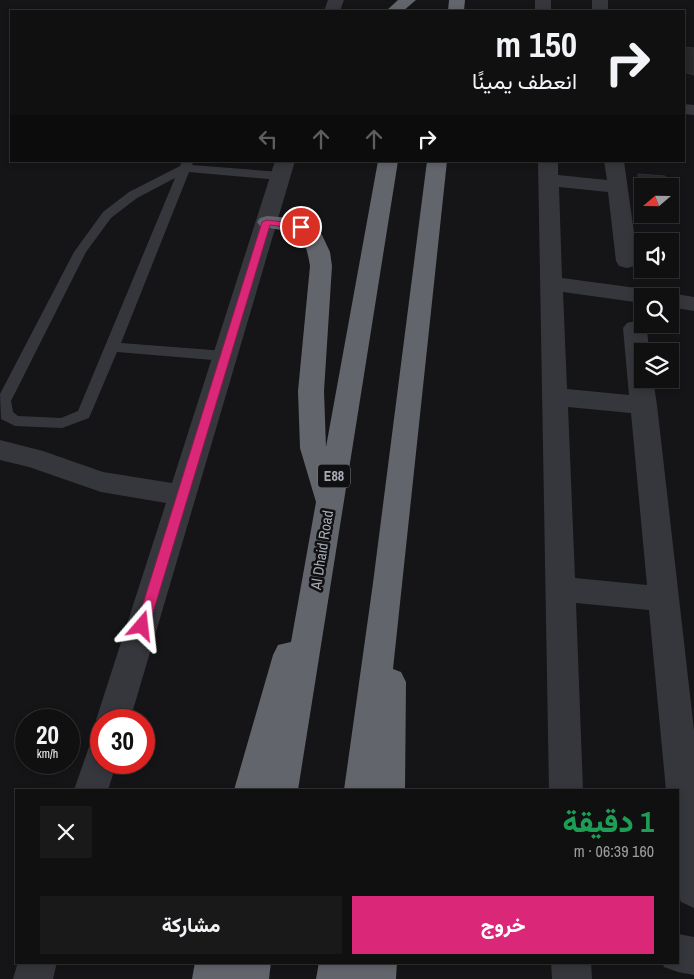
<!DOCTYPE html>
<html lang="ar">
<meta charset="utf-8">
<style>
:root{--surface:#101011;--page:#19191a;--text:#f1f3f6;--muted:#9c9d9f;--line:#303031;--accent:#db2777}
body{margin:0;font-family:"Archivo Narrow",Vazirmatn,sans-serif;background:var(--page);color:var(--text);direction:rtl;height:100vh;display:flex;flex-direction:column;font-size:19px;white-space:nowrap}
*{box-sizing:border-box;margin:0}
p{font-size:16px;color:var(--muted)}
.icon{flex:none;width:28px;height:28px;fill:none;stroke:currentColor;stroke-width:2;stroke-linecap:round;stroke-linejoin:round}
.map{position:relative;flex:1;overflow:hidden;direction:ltr}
.panel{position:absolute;left:15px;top:789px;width:664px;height:175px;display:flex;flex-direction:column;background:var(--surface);border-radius:0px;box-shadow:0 2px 8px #0003,0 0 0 1px var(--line);direction:rtl}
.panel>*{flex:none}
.top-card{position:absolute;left:10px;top:10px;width:675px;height:152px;border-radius:0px;box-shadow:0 2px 8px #0003,0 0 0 1px var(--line);direction:rtl;background:#101011;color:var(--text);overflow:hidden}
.needle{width:32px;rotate:250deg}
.buttons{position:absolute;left:634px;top:178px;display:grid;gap:10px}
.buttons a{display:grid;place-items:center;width:45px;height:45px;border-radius:0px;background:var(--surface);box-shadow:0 2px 8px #0003,0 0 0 1px var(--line);font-size:25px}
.speed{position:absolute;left:15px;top:709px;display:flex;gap:10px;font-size:25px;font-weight:700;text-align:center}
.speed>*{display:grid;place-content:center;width:65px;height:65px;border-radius:50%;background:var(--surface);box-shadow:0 2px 8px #0003,0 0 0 1px var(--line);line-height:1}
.speed small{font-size:12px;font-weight:400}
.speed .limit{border:8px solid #d22;background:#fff;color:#111}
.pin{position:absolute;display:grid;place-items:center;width:42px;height:42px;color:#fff;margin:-21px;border:2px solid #fff;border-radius:50%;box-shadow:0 1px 5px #0007}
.me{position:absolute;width:55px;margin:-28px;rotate:17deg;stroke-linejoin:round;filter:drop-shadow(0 0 4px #0008)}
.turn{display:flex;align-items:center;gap:18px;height:105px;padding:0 25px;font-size:22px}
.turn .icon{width:65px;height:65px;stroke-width:2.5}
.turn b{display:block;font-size:35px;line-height:42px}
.lanes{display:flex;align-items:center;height:48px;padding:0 25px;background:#0003;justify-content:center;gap:25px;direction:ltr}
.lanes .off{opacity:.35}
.round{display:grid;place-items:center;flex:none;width:52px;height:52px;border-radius:0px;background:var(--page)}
.overview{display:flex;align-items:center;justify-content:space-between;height:85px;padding:0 25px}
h1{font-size:30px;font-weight:800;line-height:38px;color:#1e9e55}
.action{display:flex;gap:10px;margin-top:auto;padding:10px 25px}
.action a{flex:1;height:58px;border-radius:0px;background:var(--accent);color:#fff;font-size:20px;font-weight:800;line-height:58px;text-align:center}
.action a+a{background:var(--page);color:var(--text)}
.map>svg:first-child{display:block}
.building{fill:#28282b;stroke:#302f33}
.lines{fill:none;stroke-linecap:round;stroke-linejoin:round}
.lane{fill:#36373c;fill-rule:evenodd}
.street{fill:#36373c;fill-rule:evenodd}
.highway{fill:#63656c;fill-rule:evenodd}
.route{fill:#db2777;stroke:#8e194d}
.labels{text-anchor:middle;stroke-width:5;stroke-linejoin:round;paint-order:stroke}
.shield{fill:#101012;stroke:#7a7c85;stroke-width:1}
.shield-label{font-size:14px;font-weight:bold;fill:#a8abb6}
.street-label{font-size:15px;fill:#a8abb6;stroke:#101012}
</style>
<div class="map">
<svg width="694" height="979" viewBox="0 0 694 979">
<rect width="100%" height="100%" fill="#151517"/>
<g class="building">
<path d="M684,47l10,1v27l-10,-3z"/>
<path d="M638,174l27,2 2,10h-25v8h-2z"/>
</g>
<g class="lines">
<path class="lane" d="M182,161h12l-2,4 88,7 6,4 -6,4 -91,-8 -68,171 104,8 5,2 2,3 -2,3 -5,2 -108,-9 -28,66 -27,10 -47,-2 -14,-7 -1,-25 74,-142 29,-40 26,-20 51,-26zM175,178l-97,233 -17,7 -43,-2 -5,-4 -2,-11 75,-149 25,-34 26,-20z"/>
<g class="street">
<path d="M328,0h16l-4,11h-16z"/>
<rect x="535" y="0" width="16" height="11"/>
<rect x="592" y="0" width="16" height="11"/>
<path d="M684,104l10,1v10l-10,-1z"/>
<path d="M275,161h20l-165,559h-29v11l-5,-11 70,-217 -65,-11 -72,-25 -29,-7v-20l43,11 60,21 69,11z"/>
<path d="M538,161h20v14l49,5 -3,-19h20l14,100 -3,5 -8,2 -8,-2 -3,-5 -8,-69 -49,-5 3,91 82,11 8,2 3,5h-13v7l-79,-11 4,97 62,6 -6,-67 4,-5c23,-7 20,11 22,28h-7v28h11l4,26 37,325v178l-13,-6 -3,-8v-104h-12l-17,-180 -73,-7 7,187h-34zM568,407l63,6 16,172 -72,-7z"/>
<path d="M670,293l24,4v14l-24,-4v-11h-9z"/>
<path d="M101,742v20h16l-9,28h-34l15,-43z"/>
<path d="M678,934l16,3v38l-16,-3 -14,-5 -2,-5h16z"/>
<path d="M18,962h39l-4,17h-40z"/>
<path d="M551,962h40l1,17h-40z"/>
</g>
<g class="highway">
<path d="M398,0h18l-13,11h-17z"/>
<path d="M449,0h16l-1,11h-16z"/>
<path d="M378,161h20l-100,629h-64l39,-135 5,-10 13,-3 25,-140 -16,-54 -2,-57 12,-125c-7,-44 -16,-31 -50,-40l-3,-4 3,-4 7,-2 24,2 23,7 8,10 8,17 2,14 -8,125 2,56z"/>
<path d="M427,161h20l-54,508 8,3 5,10 -1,108h-61l29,-207z"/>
<path d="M195,962h76l-2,17h-77z"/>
<path d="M319,962h78l-1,17h-40l2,-14 -2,14h-40z"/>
</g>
</g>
<path class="route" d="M267,220l34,4 4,3 -4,2 -31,-4 -121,401 -2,4 -5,2 -4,-2 -2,-4 126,-404z"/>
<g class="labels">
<rect class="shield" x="318" y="464.5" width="32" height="23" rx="4"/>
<g class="shield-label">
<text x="334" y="481">E88</text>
</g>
<g class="street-label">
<text transform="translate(322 550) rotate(-81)" y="5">Al Dhaid Road</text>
</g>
</g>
</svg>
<div class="buttons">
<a><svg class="needle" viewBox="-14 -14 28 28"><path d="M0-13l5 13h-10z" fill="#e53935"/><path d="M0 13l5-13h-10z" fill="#9c9d9f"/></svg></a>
<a><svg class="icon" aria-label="sound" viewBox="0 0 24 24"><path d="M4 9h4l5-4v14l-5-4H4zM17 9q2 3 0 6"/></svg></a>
<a><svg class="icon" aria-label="search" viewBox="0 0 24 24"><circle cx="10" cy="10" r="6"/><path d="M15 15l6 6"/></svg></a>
<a><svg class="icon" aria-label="layers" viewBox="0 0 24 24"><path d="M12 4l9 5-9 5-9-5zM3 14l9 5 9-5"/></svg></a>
</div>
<div class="speed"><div>20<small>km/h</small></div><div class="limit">30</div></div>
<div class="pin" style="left:301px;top:227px;background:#d93025"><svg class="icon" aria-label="arrive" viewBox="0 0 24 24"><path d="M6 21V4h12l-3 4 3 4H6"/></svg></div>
<svg class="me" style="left:142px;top:626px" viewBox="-20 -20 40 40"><path d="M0-17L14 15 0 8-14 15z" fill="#db2777" stroke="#fff" stroke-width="4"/></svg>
<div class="top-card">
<div class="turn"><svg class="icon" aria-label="right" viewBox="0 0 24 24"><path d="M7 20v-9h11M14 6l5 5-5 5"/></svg><div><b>150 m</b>انعطف يمينًا</div></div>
<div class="lanes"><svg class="icon off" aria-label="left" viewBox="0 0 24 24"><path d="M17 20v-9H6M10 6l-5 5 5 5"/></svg><svg class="icon off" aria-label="ahead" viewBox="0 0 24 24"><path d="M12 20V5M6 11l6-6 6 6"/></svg><svg class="icon off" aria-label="ahead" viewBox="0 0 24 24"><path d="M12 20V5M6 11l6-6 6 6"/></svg><svg class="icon" aria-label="right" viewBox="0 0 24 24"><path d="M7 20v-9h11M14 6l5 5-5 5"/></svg></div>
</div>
<section class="panel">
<div class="overview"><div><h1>1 دقيقة</h1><p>160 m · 06:39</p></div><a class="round"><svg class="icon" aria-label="close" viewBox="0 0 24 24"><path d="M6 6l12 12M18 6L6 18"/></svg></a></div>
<div class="action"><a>خروج</a><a>مشاركة</a></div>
</section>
</div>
